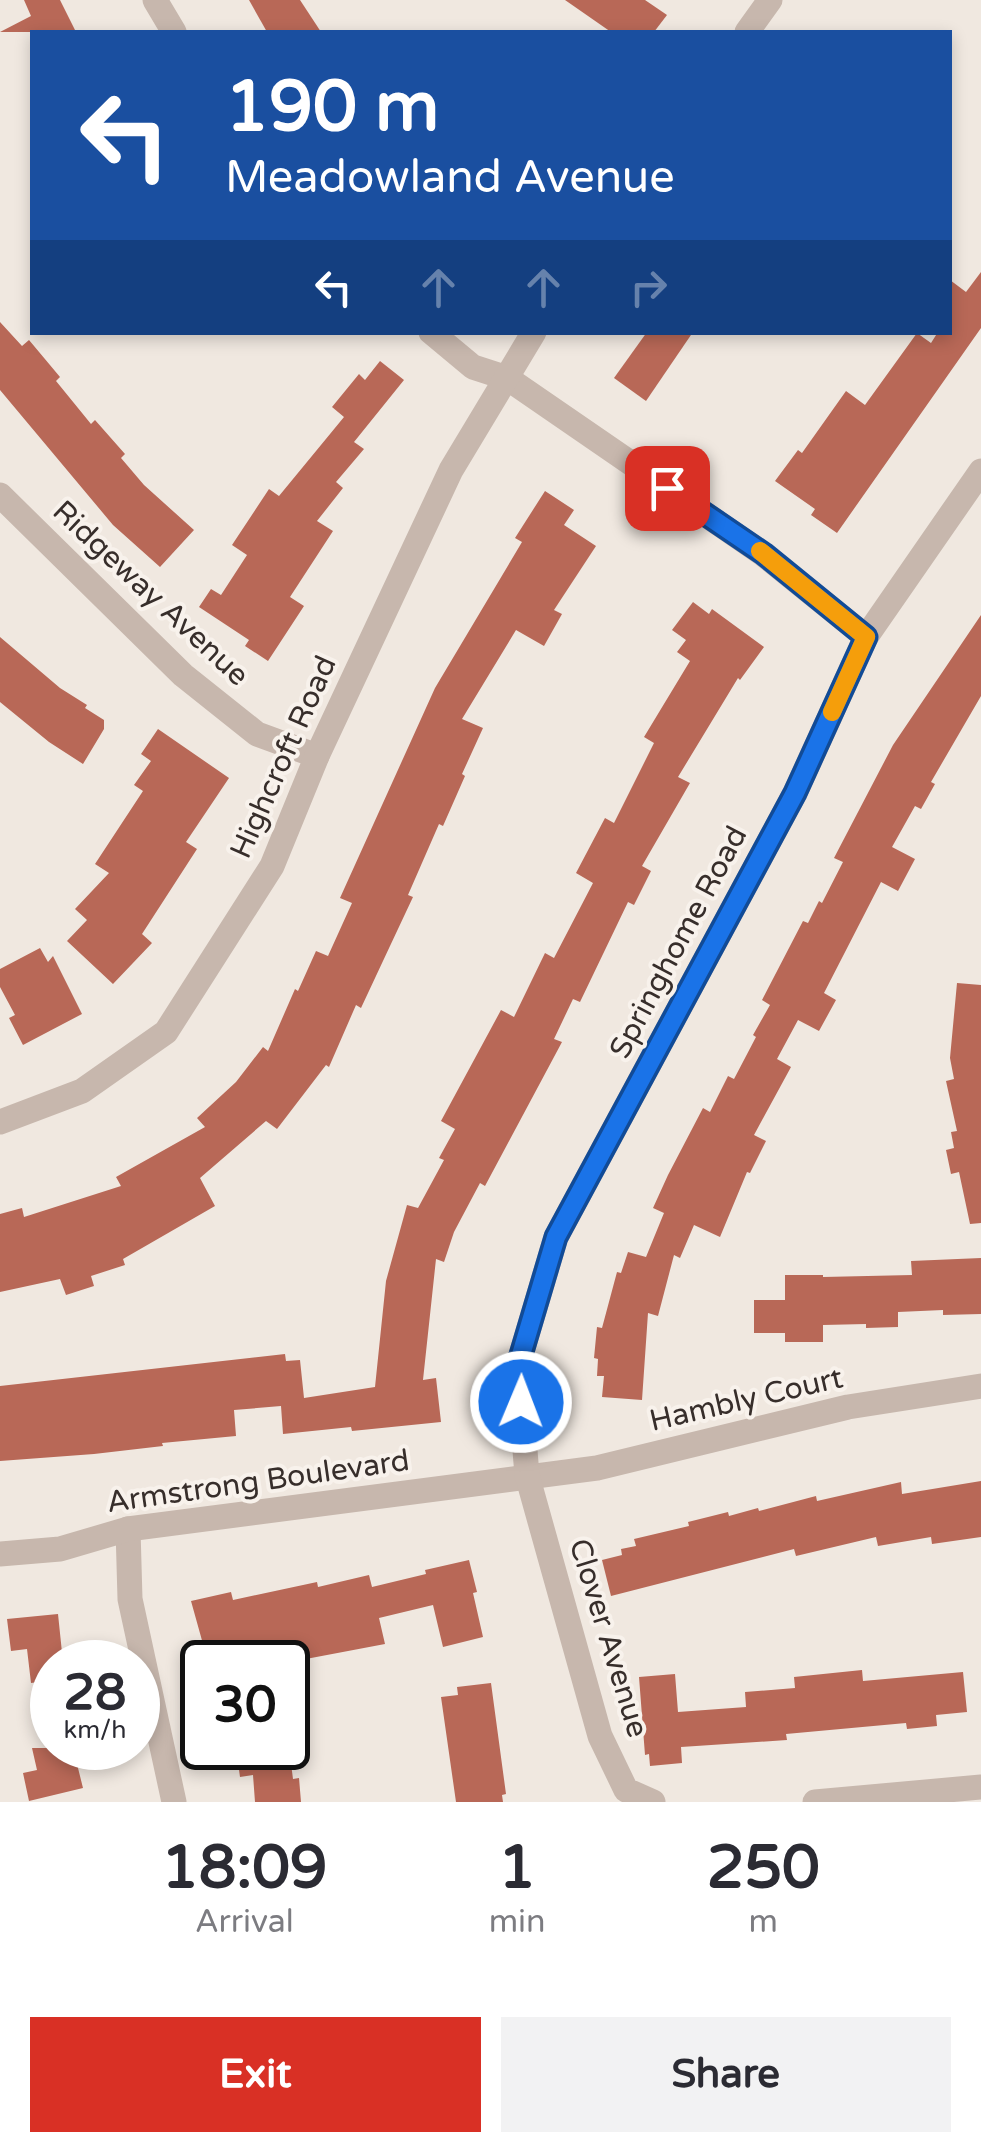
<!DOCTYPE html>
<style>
:root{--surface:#fff;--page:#f2f2f3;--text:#2b2b33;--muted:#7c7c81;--accent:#d93025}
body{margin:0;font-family:"Varela Round",sans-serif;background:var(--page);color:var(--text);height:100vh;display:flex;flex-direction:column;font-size:38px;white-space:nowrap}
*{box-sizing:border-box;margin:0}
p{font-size:32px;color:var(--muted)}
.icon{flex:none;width:55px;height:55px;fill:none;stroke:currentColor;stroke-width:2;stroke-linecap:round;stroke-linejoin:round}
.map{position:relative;height:1802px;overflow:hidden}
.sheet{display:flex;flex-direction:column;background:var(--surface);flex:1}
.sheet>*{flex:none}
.guide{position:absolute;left:30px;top:30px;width:922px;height:305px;border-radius:0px;box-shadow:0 5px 15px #0003;background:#1a4fa0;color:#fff;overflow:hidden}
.speed{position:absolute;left:30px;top:1640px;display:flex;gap:20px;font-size:50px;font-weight:700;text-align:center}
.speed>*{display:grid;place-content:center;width:130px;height:130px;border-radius:50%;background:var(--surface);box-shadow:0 5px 15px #0003;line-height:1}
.speed small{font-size:25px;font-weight:400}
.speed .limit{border:5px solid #111;border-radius:15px;background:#fff;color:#111}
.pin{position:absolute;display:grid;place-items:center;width:85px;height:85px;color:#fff;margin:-42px;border-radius:20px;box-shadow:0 5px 15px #0006}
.me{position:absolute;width:110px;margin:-55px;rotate:1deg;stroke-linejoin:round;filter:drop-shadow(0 0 8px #0008)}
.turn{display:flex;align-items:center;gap:35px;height:210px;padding:0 30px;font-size:45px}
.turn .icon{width:130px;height:130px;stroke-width:2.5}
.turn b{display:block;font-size:70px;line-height:85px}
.lanes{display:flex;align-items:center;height:95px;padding:0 30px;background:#0003;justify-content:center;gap:50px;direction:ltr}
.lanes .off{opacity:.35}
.eta{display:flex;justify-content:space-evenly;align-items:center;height:170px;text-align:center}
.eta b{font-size:60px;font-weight:800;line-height:70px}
.primary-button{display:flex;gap:20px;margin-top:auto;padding:20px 30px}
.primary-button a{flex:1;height:115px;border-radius:0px;background:var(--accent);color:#fff;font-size:40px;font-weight:800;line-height:115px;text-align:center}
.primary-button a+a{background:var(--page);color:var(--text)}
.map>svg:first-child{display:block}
.building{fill:#b86857}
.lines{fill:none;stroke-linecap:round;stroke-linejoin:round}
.minor{stroke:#c7b7ad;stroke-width:25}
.route-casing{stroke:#114b97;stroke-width:25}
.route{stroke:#1a73e8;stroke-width:18}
.slow{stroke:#f59e0b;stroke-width:18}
.labels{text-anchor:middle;stroke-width:8;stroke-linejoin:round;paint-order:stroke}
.street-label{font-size:30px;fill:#372e2b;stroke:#f8f2ec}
</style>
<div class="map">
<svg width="981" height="1802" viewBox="0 0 981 1802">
<rect width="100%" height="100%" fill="#f0e8e0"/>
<g class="building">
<path d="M24,0h36l16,32h-76l31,-16z"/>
<path d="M249,0h51l21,32h-54z"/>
<path d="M565,0h80l22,15 -13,17h-43z"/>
<path d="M981,272v56l-144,205 -26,-18 4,-6 -40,-28 23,-31 4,3 44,-62 19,14 52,-72 14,10 7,-11h12v-52l16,12z"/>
<path d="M0,322l22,24 7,-6 31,37 -4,4 35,43 4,-4 30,34 -4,4 23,27 50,45 -34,37 -47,-42 -113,-135z"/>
<path d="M647,332h46l-47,69 -32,-23z"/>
<path d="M380,361l24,19 -50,62 10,7 -28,33 7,6 -26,33 16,10 -43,66 14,9 -36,55 -23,-15 4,-6 -50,-33 12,-18 10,6 26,-40 -15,-10 37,-56 10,7 65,-79 -12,-10 27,-33 6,6z"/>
<path d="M545,491l29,19 -10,15 32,21 -42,64 8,4 -18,32 -28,-16 -54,89 21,9 -21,46 3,2 -22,50 -4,-2 -31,71 5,2 -23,49 -29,62 -5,-3 -27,62 -3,-2 -49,64 -11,-8 -66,57 15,28 -92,53 2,6 -34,11 3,10 -28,9 -6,-16 -60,13v-78l22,-6 2,9 97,-31 -5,-9 89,-50 -8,-9 39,-36 27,-35 5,4 27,-62 3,2 18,-40 12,5 24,-53 -12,-5 95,-210 87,-146 -7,-4z"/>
<path d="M693,602l16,12 3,-5 52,38 -24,33 -2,-2 -60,99 12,6 -48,83 9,5 -17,34 -6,-3 -48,100 -7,-3 -19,40 8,3 -77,144 -5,-3 -26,49 -10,30 -8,-3 -13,121 13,-2 5,44 -89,9 -1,-4 -68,7 -2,-28 -47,4 2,26 -74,7 1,3 -69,8 -94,7v-75l285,-32 1,7 14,-1 4,38 71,-11 11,-106 21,-76 11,3 26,-48 -5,-2 16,-29 -14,-8 60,-111 13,7 31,-64 9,5 39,-75 -17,-10 29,-55 9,5 40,-80 -10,-6 46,-76 -13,-9 9,-12 -14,-10z"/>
<path d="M981,615v81l-50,86 4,2 -14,25 -6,-3 -23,41 23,12 -17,32 -17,-9 -57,111 12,7 -17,31 -21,-11 -21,39 14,8 -37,68 12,6 -16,32 -3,-1 -27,65 -26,-12 -14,33 -6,-3 -16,61 -10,-3 -6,87 -40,-3 2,-21h-7l1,-17 -4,-1 3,-31 5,1 15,-56 4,1 7,-21 18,5 18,-44 -11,-5 15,-33 35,-67 7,4 18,-36 6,3 22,-42 -3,-2 17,-30 -8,-5 41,-79 5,2 11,-22 3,2 21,-41 -9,-4 59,-113z"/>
<path d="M0,637l60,51 27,17 -2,3 19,12v9l-21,35 -34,-22 -49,-40z"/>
<path d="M158,729l71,49 -43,64 11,7 -55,85 10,9 -39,41 -46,-43 20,-21 -12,-11 34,-36 -14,-9 48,-73 -9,-6 17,-24 -10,-7z"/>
<path d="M40,948l8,14 5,-6 29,58 -59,31 -14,-27 6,-3 -15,-28v-18z"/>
<path d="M957,983l24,2v238l-11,1 -11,-52 -8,2 -5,-24 8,-2 -3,-16 6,-1 -11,-50 8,-2 -4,-21z"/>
<path d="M981,1258v56l-38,1v-5l-45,2v15l-32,1v-4l-43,1v17h-38v-9h-31v-33h31v-25h38v2l89,-2 -1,-14z"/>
<path d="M981,1481v56l-49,7 -1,-7 -53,9 -2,-9 -80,19 -2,-7 -183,47 -9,-36 20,-5 -1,-6 15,-3 -2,-7 55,-13 -1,-4 40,-10 1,4 29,-8 1,3 57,-15 1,5 84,-19 1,12z"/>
<path d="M469,1560l8,32 -4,1 10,44 -40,10 -10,-42 -54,13 6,26 -95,18h-82l-17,-61 40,-9 2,8 84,-18 1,5 51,-12 3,12 54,-13 -1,-4z"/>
<path d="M58,1614l5,48h-11v18l-21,3 -4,-34 -16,2 -4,-32z"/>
<path d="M862,1670l1,11 100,-9 4,40 -31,3 1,11 -30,3 -1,-6 -120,11 1,6 -106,7 1,16 -32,3 -1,-12 -4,1 -6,-78 36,-3 3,38 68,-5 -1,-15 50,-4 -1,-11z"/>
<path d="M491,1683l15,111 -4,1 1,7h-47l-15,-105 17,-2 -1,-8z"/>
<path d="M32,1748h41l10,40 -54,13 -6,-28 14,-3z"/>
<path d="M236,1748h53l4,31 6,-1 2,24h-46l-2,-27 -13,2z"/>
</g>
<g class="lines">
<g class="minor">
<path d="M155,0l19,32"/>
<path d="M747,32l23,-32"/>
<path d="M431,332l42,35 34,11 256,176 103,83"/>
<path d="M0,495l183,180 74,59 60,22"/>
<path d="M0,1122l82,-31 84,-59 106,-166 45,-110 134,-286 83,-138"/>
<path d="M128,1529l2,70 44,203"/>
<path d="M0,1554l60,-5 68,-20 469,-61 251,-61 133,-21"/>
<path d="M653,1802l-27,-12 -26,-54 -73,-261 -9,-110 38,-128 239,-444 71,-156 115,-166"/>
<path d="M815,1802l166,-15"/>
</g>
</g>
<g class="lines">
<g class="route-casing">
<path id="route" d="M521,1402l-3,-37 38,-128 239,-444 71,-156 -102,-83 -97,-66"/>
</g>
<use href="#route" class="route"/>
<path class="slow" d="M760,551l106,86 -34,75"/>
</g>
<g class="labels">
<g class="street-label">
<text transform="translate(151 593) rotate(43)" y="10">Ridgeway Avenue</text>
<text transform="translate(283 757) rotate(-66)" y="10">Highcroft Road</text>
<text transform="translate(678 942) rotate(-62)" y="10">Springhome Road</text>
<text transform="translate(746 1399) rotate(-13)" y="10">Hambly Court</text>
<text transform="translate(258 1481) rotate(-8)" y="10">Armstrong Boulevard</text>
<text transform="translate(609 1638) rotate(73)" y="10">Clover Avenue</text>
</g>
</g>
</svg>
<div class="speed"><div>28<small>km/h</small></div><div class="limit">30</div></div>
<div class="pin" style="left:667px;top:488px;background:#d93025"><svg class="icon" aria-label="arrive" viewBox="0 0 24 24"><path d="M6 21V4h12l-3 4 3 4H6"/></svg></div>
<svg class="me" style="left:521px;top:1402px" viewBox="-20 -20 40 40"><circle r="17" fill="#1a73e8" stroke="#fff" stroke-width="3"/><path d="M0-11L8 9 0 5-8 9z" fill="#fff"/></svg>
<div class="guide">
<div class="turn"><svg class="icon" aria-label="left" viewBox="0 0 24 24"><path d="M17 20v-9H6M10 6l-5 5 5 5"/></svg><div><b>190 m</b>Meadowland Avenue</div></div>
<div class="lanes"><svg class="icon" aria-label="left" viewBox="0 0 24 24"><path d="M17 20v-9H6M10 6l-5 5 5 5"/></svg><svg class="icon off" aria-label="ahead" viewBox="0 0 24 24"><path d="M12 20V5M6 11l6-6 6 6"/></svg><svg class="icon off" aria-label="ahead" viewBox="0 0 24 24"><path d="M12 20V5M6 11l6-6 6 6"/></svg><svg class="icon off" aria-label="right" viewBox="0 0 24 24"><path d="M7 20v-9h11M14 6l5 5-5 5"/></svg></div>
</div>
</div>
<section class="sheet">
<div class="eta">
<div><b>18:09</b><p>Arrival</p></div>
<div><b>1</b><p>min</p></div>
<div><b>250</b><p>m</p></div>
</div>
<div class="primary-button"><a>Exit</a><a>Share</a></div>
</section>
